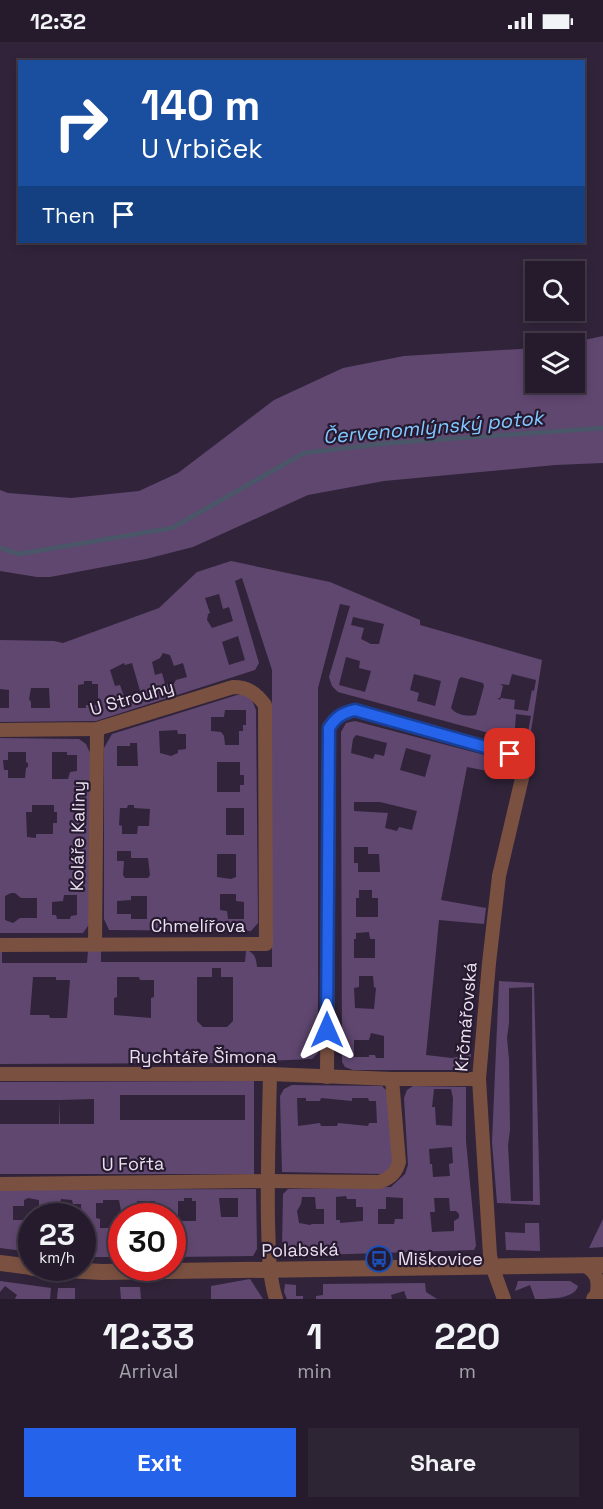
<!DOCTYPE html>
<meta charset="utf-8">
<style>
:root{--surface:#251b2c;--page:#2d2434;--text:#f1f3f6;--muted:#a3a1a9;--line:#423948;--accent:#2563eb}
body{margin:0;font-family:"Space Grotesk",sans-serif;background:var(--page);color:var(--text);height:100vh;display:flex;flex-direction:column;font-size:22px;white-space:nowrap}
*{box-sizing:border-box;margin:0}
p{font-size:20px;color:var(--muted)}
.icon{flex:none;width:33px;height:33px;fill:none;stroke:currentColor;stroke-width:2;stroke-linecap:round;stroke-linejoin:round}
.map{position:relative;height:1257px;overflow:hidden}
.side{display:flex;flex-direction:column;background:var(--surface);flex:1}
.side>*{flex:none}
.hud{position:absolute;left:18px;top:18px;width:567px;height:183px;border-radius:0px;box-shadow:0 3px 9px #0003,0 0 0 2px var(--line);background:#1a4fa0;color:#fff;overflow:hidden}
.tools{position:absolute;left:525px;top:219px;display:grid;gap:12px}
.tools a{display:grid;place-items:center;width:60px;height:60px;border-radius:0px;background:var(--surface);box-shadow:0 3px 9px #0003,0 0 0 2px var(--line);font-size:30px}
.speed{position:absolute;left:18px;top:1161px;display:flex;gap:12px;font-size:30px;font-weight:700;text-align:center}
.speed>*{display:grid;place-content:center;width:78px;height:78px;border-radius:50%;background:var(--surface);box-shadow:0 3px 9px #0003,0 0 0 2px var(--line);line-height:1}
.speed small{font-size:15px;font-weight:400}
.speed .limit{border:9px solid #d22;background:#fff;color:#111}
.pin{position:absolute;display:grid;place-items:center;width:51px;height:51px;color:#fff;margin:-26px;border-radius:12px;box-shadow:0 3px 9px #0006}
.me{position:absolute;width:66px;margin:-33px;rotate:0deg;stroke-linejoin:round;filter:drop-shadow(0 0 4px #0008)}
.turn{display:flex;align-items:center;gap:21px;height:126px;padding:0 24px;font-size:27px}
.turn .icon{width:78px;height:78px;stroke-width:2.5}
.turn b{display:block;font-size:42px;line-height:51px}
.then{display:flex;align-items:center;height:57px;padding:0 24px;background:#0003;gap:12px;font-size:22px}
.eta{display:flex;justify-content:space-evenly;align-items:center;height:102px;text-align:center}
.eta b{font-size:36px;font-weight:700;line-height:42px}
.action{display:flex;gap:12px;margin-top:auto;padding:12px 24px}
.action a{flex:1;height:69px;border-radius:0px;background:var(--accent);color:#fff;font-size:24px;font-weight:700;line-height:69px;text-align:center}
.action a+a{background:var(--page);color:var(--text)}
.status{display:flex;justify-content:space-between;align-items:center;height:42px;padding:0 30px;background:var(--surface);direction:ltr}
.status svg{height:16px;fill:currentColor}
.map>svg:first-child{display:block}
.green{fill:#604770;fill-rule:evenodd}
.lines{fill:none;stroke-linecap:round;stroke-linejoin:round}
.stream{stroke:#495768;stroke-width:4.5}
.minor{stroke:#7a5141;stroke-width:14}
.tertiary{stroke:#7a5141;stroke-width:16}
.route-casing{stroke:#184099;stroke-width:15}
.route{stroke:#2563eb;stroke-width:10}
.labels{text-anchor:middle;stroke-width:4.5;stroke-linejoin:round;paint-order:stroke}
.street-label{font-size:18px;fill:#eae1f0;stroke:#271a30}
.poi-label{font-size:18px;fill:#eae1f0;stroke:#271a30;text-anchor:start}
.water-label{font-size:20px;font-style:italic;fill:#81c8ff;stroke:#271a30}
</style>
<div class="status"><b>12:32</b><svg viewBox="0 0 49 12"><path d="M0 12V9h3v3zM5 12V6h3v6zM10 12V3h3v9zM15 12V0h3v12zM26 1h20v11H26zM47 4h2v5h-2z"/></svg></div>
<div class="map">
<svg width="603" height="1257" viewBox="0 0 603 1257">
<rect width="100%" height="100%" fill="#31243a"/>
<g class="green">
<path d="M603,294v127l-48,2 -171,16 -76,14 -115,52 -47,12 -96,18h-13l-37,-6v-81l8,3 63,5 68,-7 39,-18 96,-73 69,-32 61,-12 131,-8 1,34h38v-38l-4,-1z"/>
<path d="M231,519l99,21 90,38v5l122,35 -13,84 -191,-52 -6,-6 -3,-9 21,-71 -10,-2 -22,84v365l-6,6 -94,4 -218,1v-113h2v12h85l1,-12h13v11h144l1,-12c9,3 10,8 11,17h15v-297l-30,-92 -7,3 24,82 -4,7 -159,51 -96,1v-14h9v-18l-9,-1v-49l54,1 9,2 96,-35 38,-36zM219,552l4,15 6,-2 4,14 -21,7 -5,-8 1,-6 2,-1 -5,-15zM353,575l31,7 -5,20h-8l-10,-5 3,-11 -13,-3zM238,594l7,24 -16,5 -7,-23zM163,611l7,2 4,11 9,-3 4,14 -11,3 -3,5 -8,-1 -3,-11 -7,2 -3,-13 8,-4zM346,615l14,4 -1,7 12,3 -6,21 -26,-7zM124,621l1,2 7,-2 9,31 -16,5 -5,-14 -5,1 -5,-16zM414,632l27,7 -6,25 -18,-5 2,-8 -9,-3zM512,632l24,6 -2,11 -2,-1 -4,21 -14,-2 1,-9 -14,-2 -1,2 -3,-2h3l3,-12 -3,-2 9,1zM461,635l22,6 1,3 -8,29c-8,2 -20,0 -25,-7l8,-29zM84,639h8v3h6v21h-12v3h-8v-23l6,-1zM31,646h18l1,20h-19v-6l-2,-3zM516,672l15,2 -3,16 -13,-4zM212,926h9v9h12v44l-6,6h-24l-6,-6v-44h15zM33,935h23v3h14l-3,38h-17l-1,-3h-19zM117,935h22l1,3h14v17l-3,1v20l-37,-3v-17l3,-1z"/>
<path d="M244,652l8,6 4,10 2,213 -7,8 -142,-1 -5,-11v-171l8,-14 125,-39zM225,668h21v15h-3v6h-4v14h-14l-1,-9 -3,-4 -10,-1v-14h13zM177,688l1,4h8v15l-8,1v3l-7,3 -11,-3 -1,-22zM130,701h7l1,23h-21v-20h13zM217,720h23v13h4v10h-4v7h-23zM128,763h6v3l16,1 -1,17h-11l-1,8h-15v-8l-3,-1 1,-17h7zM226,766h18v27h-18zM117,809h14v7h17l2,17 -2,3h-23l-2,-3 1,-14h-7zM217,812h19v23l-5,2 -14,-2zM220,852h16v7l8,1v17h-16l-1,-8 -7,-1zM131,854h16v23h-16v-5h-14v-13l14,-1z"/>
<path d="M355,679l141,37 -3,14 -26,-5 -26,133 45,8 -2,16 -45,-4 -13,135 26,3 19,-4 -1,11 -9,5h-108l-8,-3 -3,-5 -1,-330 5,-9zM356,693l31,8 -3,13 -9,-2 -2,5 -22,-6 2,-14zM406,706l25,7 -6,22 -25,-7zM380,760l37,9 -5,19 -13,-3 -2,4 -12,-3 3,-15 -34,-2v-9zM354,805h14v7h11l1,18h-22v-9h-4zM359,848h13v8h6v19h-22v-19h3zM369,890l1,7h5v19h-21v-19h2v-6zM359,934h14l1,11 2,1 -2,21 -19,-1 -1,-20 5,-1zM371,991l13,3v22h-8l-1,-3h-6v2h-15v-17h15z"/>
<path d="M0,696l79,1 7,5 4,9v170l-7,10h-83zM8,710h18v10l2,1v4l-2,1 -1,10h-17v-8h-4l-1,-10h5zM52,710h15v3h10v16l-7,1 -2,7h-16zM32,763h22v7h3v11h-4v11h-17v4l-9,-1 -1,-25h6zM11,851h4l6,5h16v20h-17l-7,5 -8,-3v-24zM64,853h13v20l-6,1 -1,3h-13l-1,-4h-4v-13l11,-1z"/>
<path d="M499,939l35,2 6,222 -43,-2 -5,-61zM532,945l1,214h-22l-3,-56 2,-15 -1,-71 -2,-21 2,-15v-35z"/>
<path d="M254,1039v93h-254v-50h59l1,-24h-60v-18zM120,1053h125v25h-125zM94,1057v25h-34v-24z"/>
<path d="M292,1043l90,1 7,7 5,68 -3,9 -9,4 -100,-2 -2,-76 4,-7zM297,1056h9v3h14l1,-3 31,3v-3h16l1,3h7l1,22h-8l-1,3 -30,-3 -1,3h-16l-1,-3 -22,3z"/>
<path d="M413,1044l53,1v54l10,105 -2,4 -187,6 -5,-7 1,-55 5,-5 103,-2 14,-13 3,-9 -4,-67 3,-8zM434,1047h17l2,9 -1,28 -16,-1 -1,-18h-3zM452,1105l1,16 -4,1 1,12 -17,1 -1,-13h-2l-1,-15zM346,1154l1,3h9v8h7v14l-23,2v-3h-4v-23zM302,1155h13l1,12h8v15h-12l-2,1 -11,-2 -2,-12 4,-7zM386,1155l17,1v21h-8l-1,5h-16v-15h8zM434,1156h15l1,13h6l3,3v4l-5,3v10l-22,1 -2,-20h5z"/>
<path d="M256,1147l1,60 -4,7 -80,1 -1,-41h-16l-1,-15h-18l-1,15h-14l-3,-16h-16v3h-7v15l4,1v9h17v-5l4,-2v36h-38l-2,-53h-8l-1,-4 -11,-1 -1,4h-7v12l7,1h-21v-16l-11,-2 -4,2v6h-11v14h11v2l7,3v27l-31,-4v-58zM184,1156h8v3h4v20h-18v-20h6zM219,1156h19v19h-17z"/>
<path d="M603,1177v28l-14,1z"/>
<path d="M525,1181h14l1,28 -34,-1 -1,-18 20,1z"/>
<path d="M250,1237l13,20h-52v-13z"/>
<path d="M0,1239l51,7 -1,11h-35l2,-4 -12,-9 -5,6z"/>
<path d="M518,1239h52l8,5c-3,13 -29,13 -43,13l-5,-14 -15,6z"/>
<path d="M425,1241l1,9 11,7h-30l-3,-8 -13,4 1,4h-76v-3l7,-1v-11z"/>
<path d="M285,1242l11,1v11h7v3h-16l-3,-7z"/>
<path d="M120,1245h20l1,12h-20z"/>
<path d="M58,1246h17v11h-18z"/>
</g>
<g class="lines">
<path class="stream" d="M0,506l19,6 153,-26 132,-75 85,-10 214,-15"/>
<g class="minor">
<path d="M0,688l97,-1 136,-42c15,0 23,6 32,18l1,239 -266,1"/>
<path d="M95,902l2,-215"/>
<path d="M0,1032h270l122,5h87"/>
<path d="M270,1032c-1,49 -3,98 -2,148 1,26 0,52 8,77"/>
<path d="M327,1035l2,-350c7,-10 13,-14 26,-17l155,44 9,9 4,11 -24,102 -10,87 -10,116 11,176 2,11 12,33"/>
<path d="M0,1142l267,-3 112,1c12,-4 17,-9 20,-20l-7,-83"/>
<path d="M585,1224c14,7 14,18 11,32"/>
</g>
<g class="tertiary">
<path d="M0,1221l32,4"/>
<path d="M33,1226l69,4 501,-7"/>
<path d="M594,1257l9,-8"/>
</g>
</g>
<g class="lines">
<g class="route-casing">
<path id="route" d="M327,988l2,-302c7,-11 13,-15 26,-18l155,44"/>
</g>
<use href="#route" class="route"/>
</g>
<defs>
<g id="bus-ring" transform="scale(1.35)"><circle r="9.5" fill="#271a30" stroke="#1a4fb4" stroke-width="1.5"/><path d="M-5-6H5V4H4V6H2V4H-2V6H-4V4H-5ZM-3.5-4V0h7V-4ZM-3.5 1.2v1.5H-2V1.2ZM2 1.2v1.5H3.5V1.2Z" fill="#1a4fb4"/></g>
</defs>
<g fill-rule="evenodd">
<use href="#bus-ring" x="379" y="1217"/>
</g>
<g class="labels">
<g class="street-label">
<text transform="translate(132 656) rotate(-16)" y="6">U Strouhy</text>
<text transform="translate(78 794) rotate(-89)" y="6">Koláře Kaliny</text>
<text x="198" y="890">Chmelířova</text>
<text transform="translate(466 975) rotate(-85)" y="6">Krčmářovská</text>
<text x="203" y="1021">Rychtáře Šimona</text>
<text transform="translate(133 1122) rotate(-1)" y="6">U Fořta</text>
<text transform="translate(300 1208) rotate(-1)" y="6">Polabská</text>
</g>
<g class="poi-label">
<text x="398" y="1223">Miškovice</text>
</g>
<g class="water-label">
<text transform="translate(433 385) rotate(-5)" y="7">Červenomlýnský potok</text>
</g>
</g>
</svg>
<div class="tools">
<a><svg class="icon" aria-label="search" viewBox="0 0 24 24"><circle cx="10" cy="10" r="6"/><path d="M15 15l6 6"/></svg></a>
<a><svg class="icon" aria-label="layers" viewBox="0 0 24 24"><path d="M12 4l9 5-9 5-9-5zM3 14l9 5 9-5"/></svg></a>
</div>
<div class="speed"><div>23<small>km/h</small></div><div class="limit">30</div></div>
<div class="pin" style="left:510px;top:712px;background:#d93025"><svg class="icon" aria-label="arrive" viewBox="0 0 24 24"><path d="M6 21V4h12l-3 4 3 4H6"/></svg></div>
<svg class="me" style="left:327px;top:988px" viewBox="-20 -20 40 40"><path d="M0-17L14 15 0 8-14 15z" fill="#2563eb" stroke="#fff" stroke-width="4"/></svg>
<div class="hud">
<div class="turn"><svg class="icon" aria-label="right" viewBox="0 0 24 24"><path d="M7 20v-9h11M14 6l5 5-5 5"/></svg><div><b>140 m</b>U Vrbiček</div></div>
<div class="then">Then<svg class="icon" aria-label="arrive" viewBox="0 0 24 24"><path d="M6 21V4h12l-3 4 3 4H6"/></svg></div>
</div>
</div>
<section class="side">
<div class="eta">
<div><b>12:33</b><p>Arrival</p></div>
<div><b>1</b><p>min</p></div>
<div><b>220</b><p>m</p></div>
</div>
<div class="action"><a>Exit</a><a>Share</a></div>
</section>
